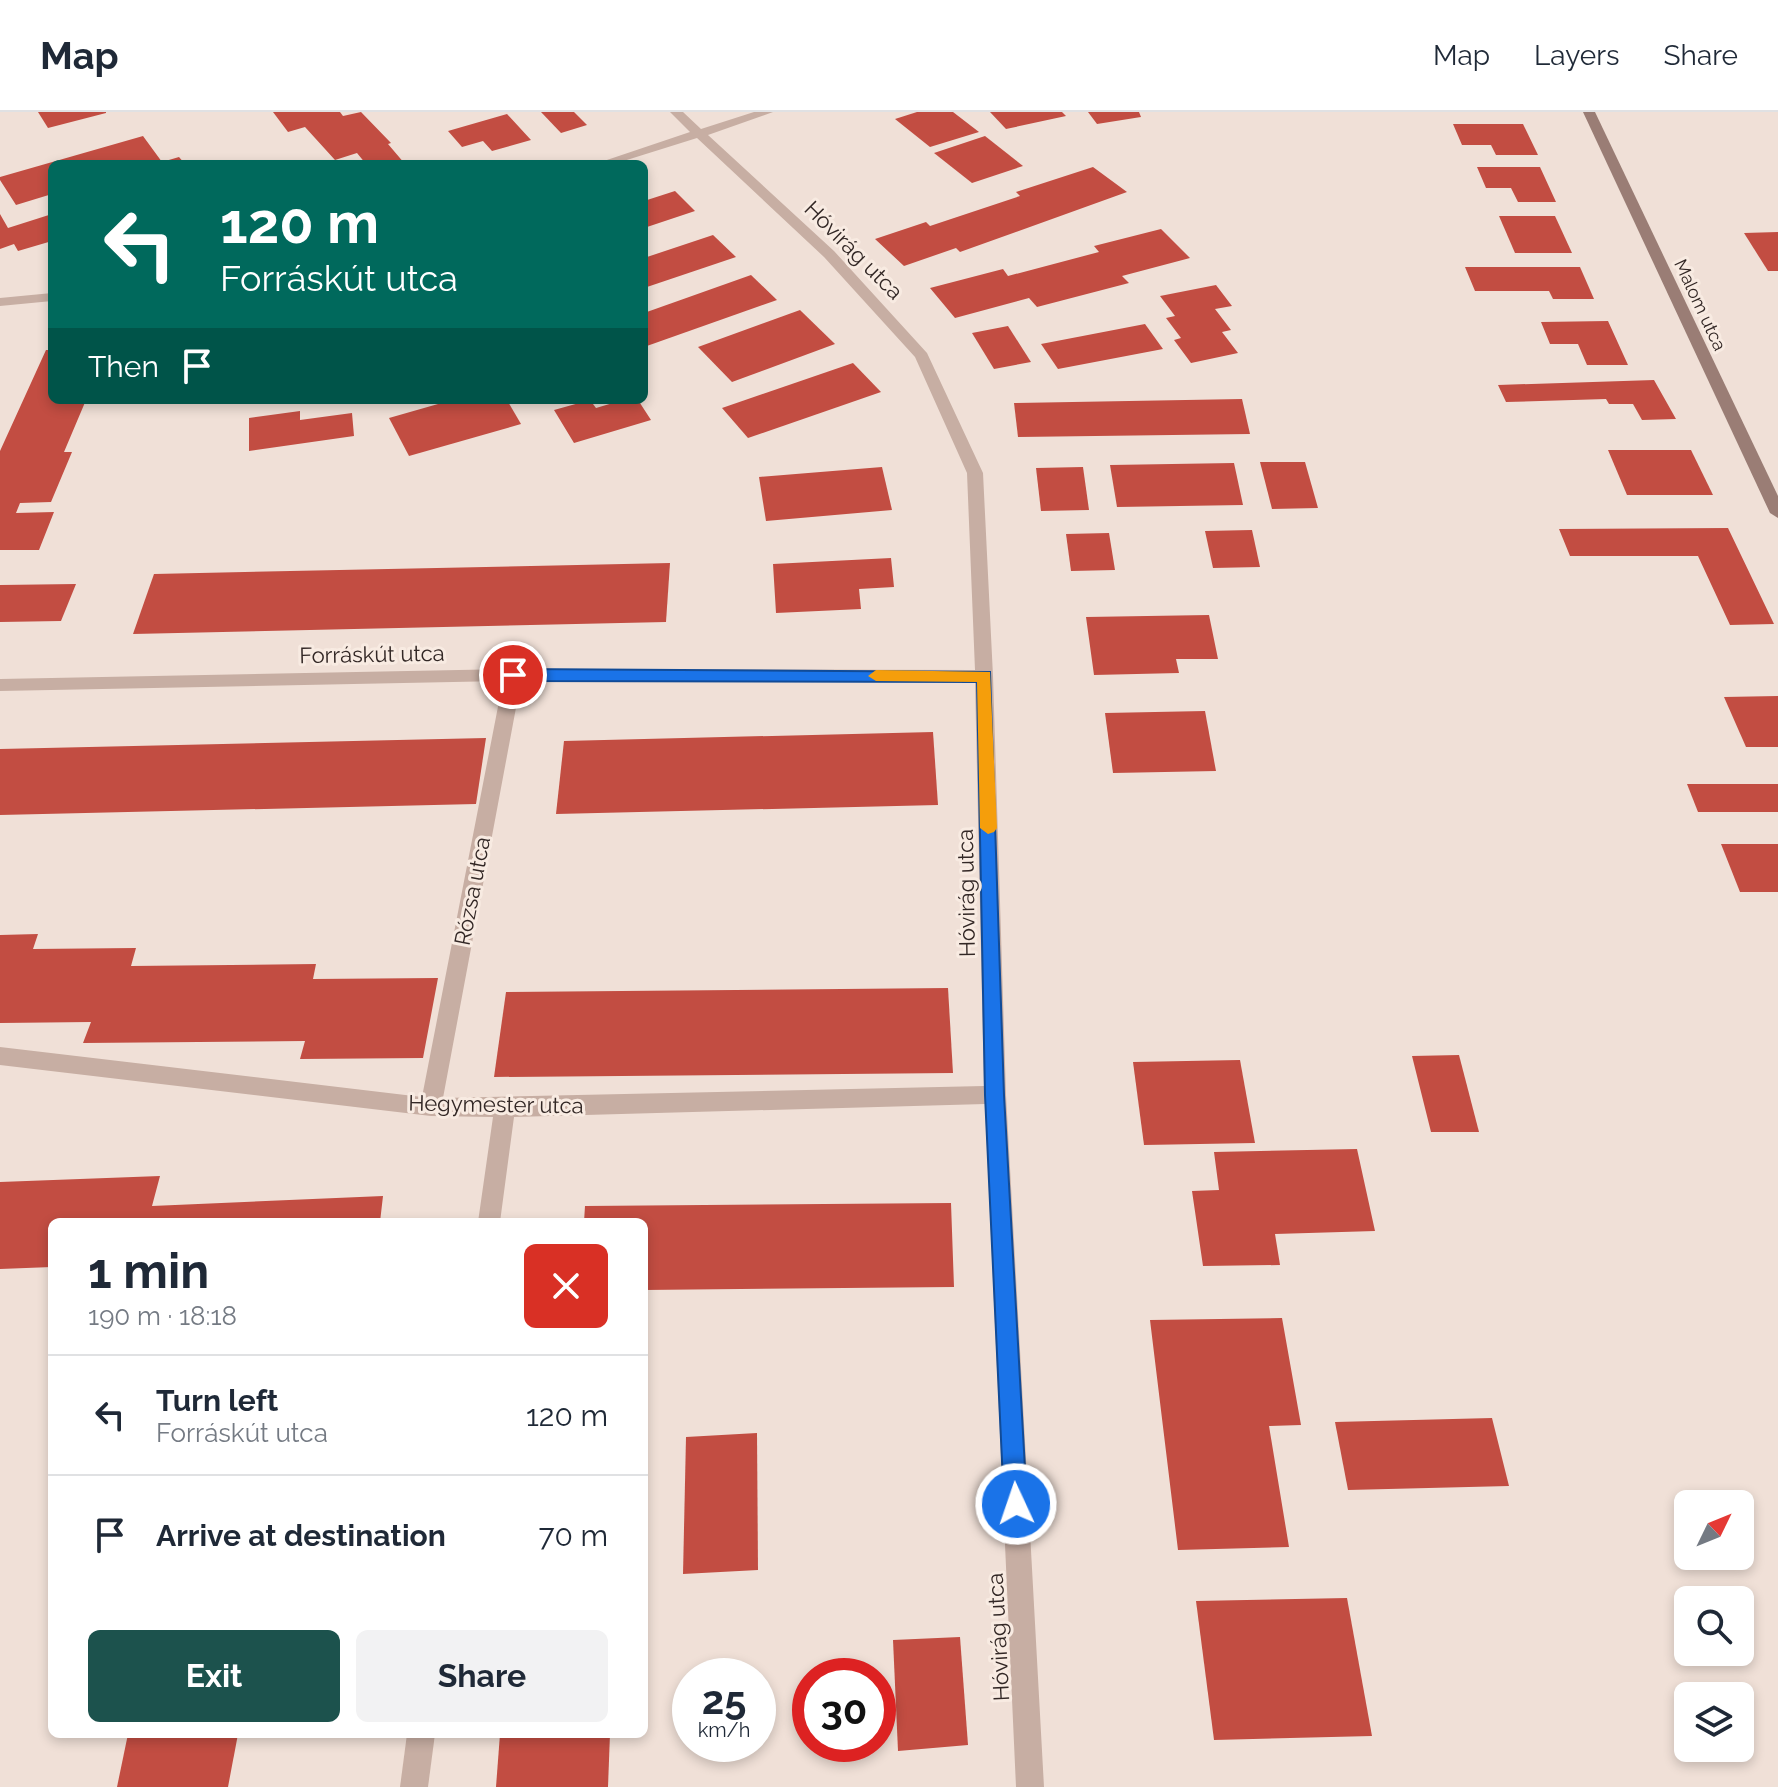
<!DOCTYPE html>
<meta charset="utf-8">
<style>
:root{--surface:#fff;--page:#f2f2f3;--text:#1f2937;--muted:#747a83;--line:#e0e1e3;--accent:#1c524d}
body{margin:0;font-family:Raleway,sans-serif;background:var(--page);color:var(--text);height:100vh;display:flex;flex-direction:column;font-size:30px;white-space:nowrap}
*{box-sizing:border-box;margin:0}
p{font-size:26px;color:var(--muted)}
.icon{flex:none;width:44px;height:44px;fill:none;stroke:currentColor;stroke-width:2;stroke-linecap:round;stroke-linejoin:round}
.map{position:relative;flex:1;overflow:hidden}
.panel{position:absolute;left:48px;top:1106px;width:600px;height:520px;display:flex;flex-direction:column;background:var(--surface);border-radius:12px;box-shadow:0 4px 12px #0003}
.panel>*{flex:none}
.guide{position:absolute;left:48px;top:48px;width:600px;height:244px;border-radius:12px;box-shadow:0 4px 12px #0003;background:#00695c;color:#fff;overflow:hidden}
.needle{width:52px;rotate:47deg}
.tools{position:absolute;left:1674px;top:1378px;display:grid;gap:16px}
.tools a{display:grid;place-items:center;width:80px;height:80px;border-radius:12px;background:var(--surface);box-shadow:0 4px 12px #0003;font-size:40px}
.speed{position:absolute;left:672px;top:1546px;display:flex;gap:16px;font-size:40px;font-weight:700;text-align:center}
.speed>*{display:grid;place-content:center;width:104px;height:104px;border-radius:50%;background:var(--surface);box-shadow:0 4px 12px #0003;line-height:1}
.speed small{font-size:20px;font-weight:400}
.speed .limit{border:12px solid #d22;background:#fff;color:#111}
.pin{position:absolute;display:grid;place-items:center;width:68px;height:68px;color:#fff;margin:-34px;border:4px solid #fff;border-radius:50%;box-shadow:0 2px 8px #0007}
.me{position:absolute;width:88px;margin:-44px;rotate:357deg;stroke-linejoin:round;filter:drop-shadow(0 0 6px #0008)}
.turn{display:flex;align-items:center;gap:28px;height:168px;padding:0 40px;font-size:36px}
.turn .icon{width:104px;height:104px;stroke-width:2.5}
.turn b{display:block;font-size:56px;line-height:68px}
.then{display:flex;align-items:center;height:76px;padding:0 40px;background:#0003;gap:16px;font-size:30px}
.round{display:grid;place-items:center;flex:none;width:84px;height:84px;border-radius:12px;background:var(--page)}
.head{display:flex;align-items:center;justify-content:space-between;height:136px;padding:0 40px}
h1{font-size:48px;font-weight:700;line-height:60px}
.button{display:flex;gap:16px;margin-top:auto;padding:16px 40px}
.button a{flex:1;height:92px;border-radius:12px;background:var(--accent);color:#fff;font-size:32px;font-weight:700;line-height:92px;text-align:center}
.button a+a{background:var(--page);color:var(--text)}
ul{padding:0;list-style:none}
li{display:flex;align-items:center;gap:24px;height:120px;padding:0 40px;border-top:2px solid var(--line)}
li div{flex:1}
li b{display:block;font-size:30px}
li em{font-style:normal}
header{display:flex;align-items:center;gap:48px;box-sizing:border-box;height:112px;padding:0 40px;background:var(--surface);border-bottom:2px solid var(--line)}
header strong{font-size:38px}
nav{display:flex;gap:44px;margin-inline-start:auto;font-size:28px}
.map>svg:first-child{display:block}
.building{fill:#c24d42}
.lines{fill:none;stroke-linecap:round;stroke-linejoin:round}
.street{fill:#c7aea3;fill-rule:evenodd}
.secondary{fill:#9a7d75;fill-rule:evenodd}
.route{fill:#1a73e8;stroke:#114b97;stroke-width:2}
.slow{fill:#f59e0b}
.labels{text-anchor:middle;stroke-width:6;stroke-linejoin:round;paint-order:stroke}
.far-street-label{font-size:18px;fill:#322725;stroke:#f8ebe2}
.street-label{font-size:22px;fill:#322725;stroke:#f8ebe2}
</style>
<header>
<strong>Map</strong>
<nav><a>Map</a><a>Layers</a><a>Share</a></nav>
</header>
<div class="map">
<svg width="1778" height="1675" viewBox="0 0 1778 1675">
<rect width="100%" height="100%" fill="#f0e0d7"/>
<g class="building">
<path d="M38,0h68v1l-58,15z"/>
<path d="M273,0h67l3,4 18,-4 30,31 -3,1 17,20h-39l-9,-11 -22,7 -30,-33 -17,5z"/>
<path d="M541,0h33l13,13 -26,8z"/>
<path d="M917,0h36l26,20 -49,15 -35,-28z"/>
<path d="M990,0h72l4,4 -60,13z"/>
<path d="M1088,0h51l2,5 -44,7z"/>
<path d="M507,2l24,26 -39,11 -9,-10 -21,6 -14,-16z"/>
<path d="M1453,12h70l15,31h-42l-5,-10h-29z"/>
<path d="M143,24l19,26 17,-5 6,7h-133v30l-36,11 -16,-25v-3z"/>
<path d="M985,24l38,30 -51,17 -38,-30z"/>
<path d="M1093,55l34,25 -167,60 -4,-4 -52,18 -29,-27 51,-17 4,4 90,-30 -4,-4z"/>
<path d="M1477,55h63l16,35h-38l-7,-14h-25z"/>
<path d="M675,79l20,20 -51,17v-27z"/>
<path d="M0,102l8,14 44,-14v27l-34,10 -4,-7 -14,5z"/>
<path d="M1499,104h56l17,37h-57z"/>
<path d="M1161,117l29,29 -68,18 7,7 -92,24 -8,-9 -74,20 -25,-30 73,-19 5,7 91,-24 -5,-6z"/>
<path d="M1778,120v39h-10l-24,-38z"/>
<path d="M713,123l23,22 -92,31v-30z"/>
<path d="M1465,155h115l14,32h-41l-4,-8h-74z"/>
<path d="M751,163l26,25 -133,47v-34z"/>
<path d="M1216,173l16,21 -17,3 16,21 -9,2 16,21 -47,10 -17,-23 7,-2 -15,-20 9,-2 -15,-20z"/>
<path d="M800,198l35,34 -103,38 -34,-35z"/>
<path d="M1608,209l20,44h-41l-9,-21h-28l-9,-22z"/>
<path d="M1145,212l18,25 -105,20 -17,-25z"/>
<path d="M1008,214l23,36 -37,7 -22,-36z"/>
<path d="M46,238h6v50h34l-22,52h8l-21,50 -31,1 -4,10 38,-1 -15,38h-39v-99z"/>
<path d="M853,251l28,29 -133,46 -26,-30z"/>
<path d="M1654,268l22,39 -34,1 -9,-16h-24l-3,-5 -100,3 -8,-17z"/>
<path d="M1242,287l8,35 -232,3 -4,-34z"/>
<path d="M452,288h55l14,24 -112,32 -20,-38z"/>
<path d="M590,288l6,8 27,-8h15l13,20 -77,23 -20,-33z"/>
<path d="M300,299v9l52,-7 2,23 -105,15v-33z"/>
<path d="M1608,338h83l22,45h-86z"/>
<path d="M1260,350h45l13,46 -46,1z"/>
<path d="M1234,351l9,42 -126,2 -7,-42z"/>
<path d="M882,355l10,43 -126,11 -7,-44z"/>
<path d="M1083,355l6,43 -48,1 -5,-43z"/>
<path d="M1728,416l46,96 -44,1 -32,-69h-128l-11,-27z"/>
<path d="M1252,418l8,37 -47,1 -8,-37z"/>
<path d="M1109,421l6,37 -44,1 -5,-37z"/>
<path d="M891,446l3,29 -35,2 2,20 -85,4 -3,-49z"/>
<path d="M670,451l-4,59 -533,12 21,-60z"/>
<path d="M76,472l-15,37 -61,1v-37z"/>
<path d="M1209,503l9,44h-42l3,14 -85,2 -8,-58z"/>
<path d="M1778,584v51h-32l-22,-50z"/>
<path d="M1205,599l11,60 -103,2 -8,-60z"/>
<path d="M933,620l5,73 -382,9 8,-73z"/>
<path d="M486,626l-10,66 -476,11v-66z"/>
<path d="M1687,672h91v28h-80z"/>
<path d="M1721,732h57v48h-38z"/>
<path d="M38,822l-5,15 103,-1 -5,18 185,-2 -3,15 125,-1 -15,80 -123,1 5,-18 -222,2 8,-21 -91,1v-88z"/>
<path d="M948,876l5,85 -459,4 12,-85z"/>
<path d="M1459,943l20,77h-48l-19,-76z"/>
<path d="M1240,948l15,83 -111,2 -11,-83z"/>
<path d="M1357,1037l18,82 -100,3 5,31 -77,1 -11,-75 27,-1 -5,-38z"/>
<path d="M160,1064l-8,30 231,-10 -3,26h-328v45l-52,2v-87z"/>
<path d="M951,1091l3,84 -310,3v-68h-60l1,-16z"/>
<path d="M1282,1206l19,107 -32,1 20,121 -111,3 -28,-230z"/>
<path d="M1492,1306l17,68 -161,4 -13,-68z"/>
<path d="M757,1321l1,137 -75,4 3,-137z"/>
<path d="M1347,1486l25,138 -158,4 -18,-139z"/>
<path d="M960,1525l8,108 -70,6 -5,-111z"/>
<path d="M128,1622h110l-10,53h-111z"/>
<path d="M500,1622h110l-2,53h-112z"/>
</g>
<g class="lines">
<g class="street">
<path d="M670,0h13l18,17 53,-17h19l-65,23 126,116 93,102 56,120 10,203 13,419 38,692h-28l-31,-683 -471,13 -14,105h-22l15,-105 -62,-1 -431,-51v-18l422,50 81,-416 -503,10v-12l513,-10 462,1 -8,-197 -52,-116 -91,-100 -127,-119 -83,26h-19l95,-32zM521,569l454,1 9,404 -541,12z"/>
<path d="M52,181v8l-52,5v-8z"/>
<path d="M407,1622h28l-7,53h-28z"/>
</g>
<path class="secondary" d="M1583,0h12l183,384v22l-8,-5z"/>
</g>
<path class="route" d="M513,557l477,3 14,423 23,409 -3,8 -8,3 -8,-3 -4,-8 -19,-409 -8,-413 -464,-1 -8,-6z"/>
<path class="slow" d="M876,558l114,2 7,156 -3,4 -6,2 -8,-6 -3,-146 -101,-1 -8,-5z"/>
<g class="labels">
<g class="far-street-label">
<text transform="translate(1700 193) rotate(65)" y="6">Malom utca</text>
</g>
<g class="street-label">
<text transform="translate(854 138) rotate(45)" y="8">Hóvirág utca</text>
<text transform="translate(372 542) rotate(-1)" y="8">Forráskút utca</text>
<text transform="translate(472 779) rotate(-79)" y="8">Rózsa utca</text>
<text transform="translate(966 781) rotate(-91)" y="8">Hóvirág utca</text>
<text transform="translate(496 992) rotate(1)" y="8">Hegymester utca</text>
<text transform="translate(998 1525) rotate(-93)" y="8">Hóvirág utca</text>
</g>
</g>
</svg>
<div class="tools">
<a><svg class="needle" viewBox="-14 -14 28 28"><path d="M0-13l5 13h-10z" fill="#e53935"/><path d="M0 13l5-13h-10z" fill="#747a83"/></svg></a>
<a><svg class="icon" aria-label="search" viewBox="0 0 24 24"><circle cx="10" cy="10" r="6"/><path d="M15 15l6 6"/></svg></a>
<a><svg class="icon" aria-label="layers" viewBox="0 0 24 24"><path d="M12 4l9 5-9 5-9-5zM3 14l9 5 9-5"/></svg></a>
</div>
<div class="speed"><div>25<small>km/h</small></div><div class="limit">30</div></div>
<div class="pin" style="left:513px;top:563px;background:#d93025"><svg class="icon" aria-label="arrive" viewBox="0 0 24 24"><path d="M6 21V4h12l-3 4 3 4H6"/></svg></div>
<svg class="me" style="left:1016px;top:1392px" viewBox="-20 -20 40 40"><circle r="17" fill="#1a73e8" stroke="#fff" stroke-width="3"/><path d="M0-11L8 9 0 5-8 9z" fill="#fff"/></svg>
<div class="guide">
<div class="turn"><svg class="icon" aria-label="left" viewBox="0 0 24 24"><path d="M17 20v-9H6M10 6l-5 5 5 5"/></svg><div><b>120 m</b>Forráskút utca</div></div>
<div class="then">Then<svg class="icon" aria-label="arrive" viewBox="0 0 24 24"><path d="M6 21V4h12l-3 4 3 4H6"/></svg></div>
</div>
<section class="panel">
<div class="head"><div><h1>1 min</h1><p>190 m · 18:18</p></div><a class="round" style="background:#d93025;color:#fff"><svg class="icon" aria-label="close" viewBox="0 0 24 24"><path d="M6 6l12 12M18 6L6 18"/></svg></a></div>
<ul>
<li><svg class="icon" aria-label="left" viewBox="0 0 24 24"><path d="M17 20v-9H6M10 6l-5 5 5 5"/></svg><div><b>Turn left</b><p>Forráskút utca</p></div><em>120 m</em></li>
<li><svg class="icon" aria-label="arrive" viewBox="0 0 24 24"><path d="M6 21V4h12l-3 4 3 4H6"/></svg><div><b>Arrive at destination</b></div><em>70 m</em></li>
</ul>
<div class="button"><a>Exit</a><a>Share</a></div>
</section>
</div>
